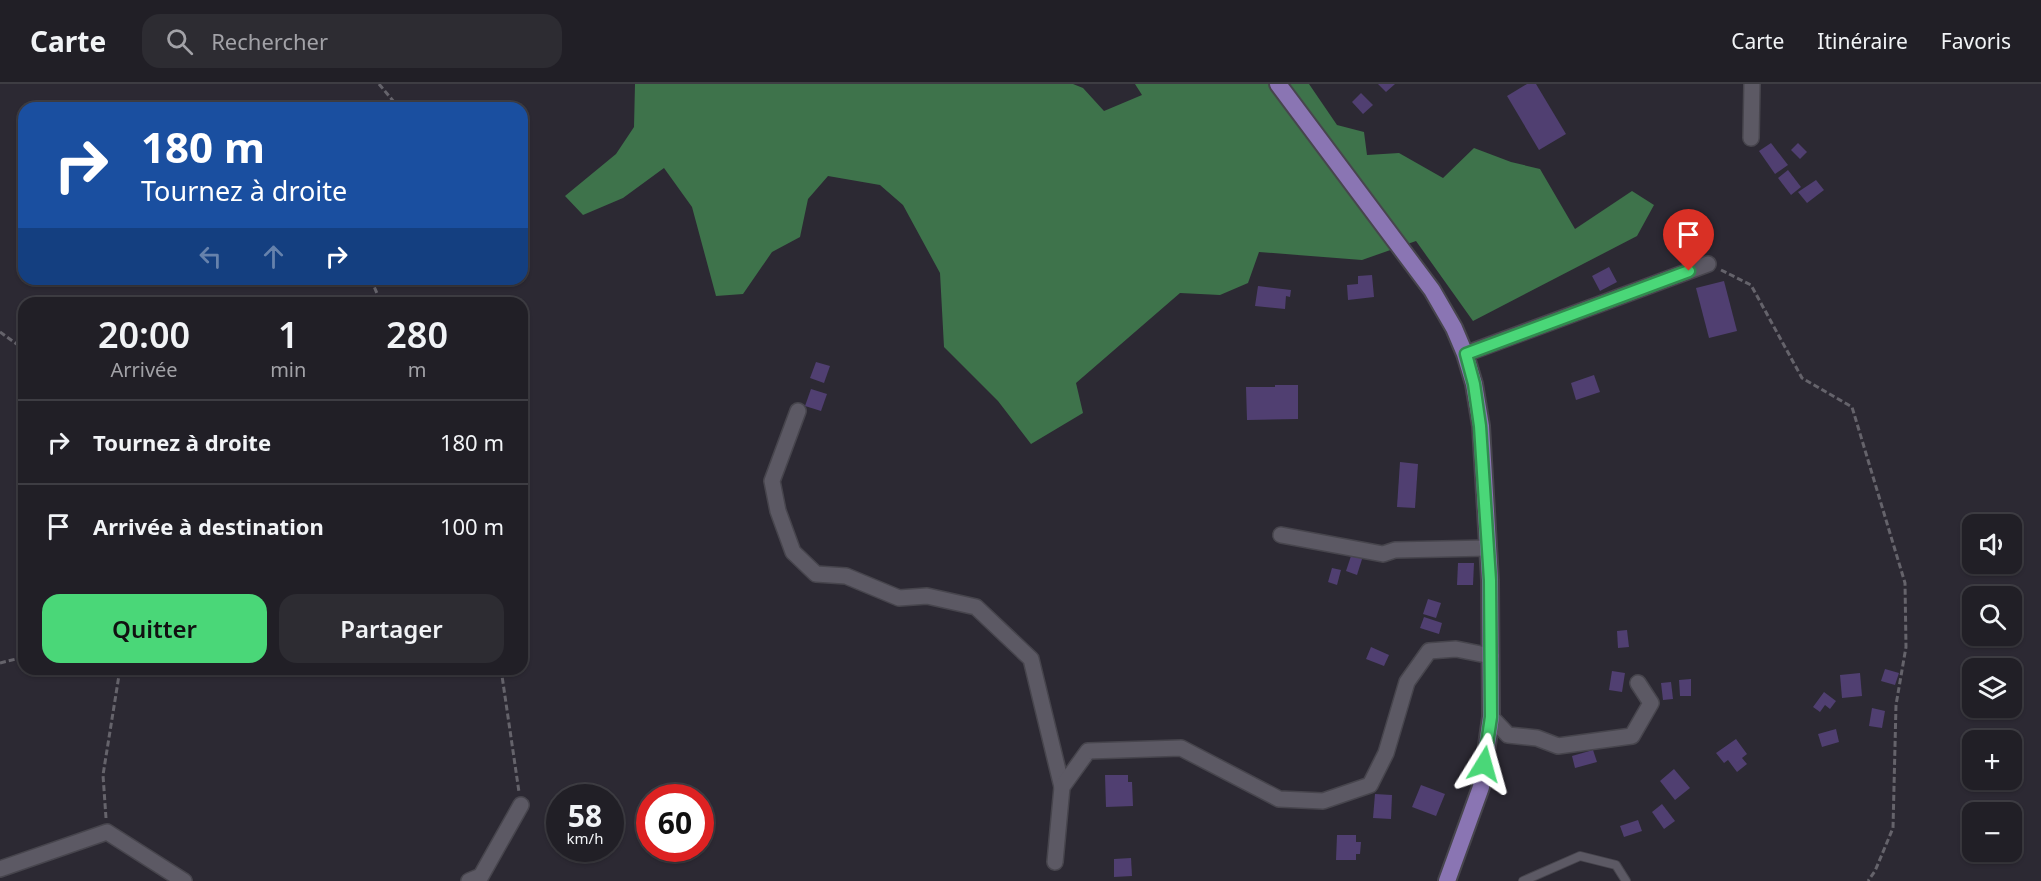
<!DOCTYPE html>
<html lang="fr">
<meta charset="utf-8">
<style>
:root{--surface:#211f26;--page:#2d2c32;--text:#f1f3f6;--muted:#a2a2a7;--line:#3e3d43;--accent:#4ad778}
body{margin:0;font-family:"Noto Sans",sans-serif;background:var(--page);color:var(--text);height:100vh;display:flex;flex-direction:column;font-size:22px;white-space:nowrap}
*{box-sizing:border-box;margin:0}
p{font-size:20px;color:var(--muted)}
.icon{flex:none;width:33px;height:33px;fill:none;stroke:currentColor;stroke-width:2;stroke-linecap:round;stroke-linejoin:round}
.map{position:relative;flex:1;overflow:hidden}
.side{position:absolute;left:18px;top:213px;width:510px;height:378px;display:flex;flex-direction:column;background:var(--surface);border-radius:18px;box-shadow:0 2px 4px #0004,0 0 0 2px var(--line)}
.side>*{flex:none}
.banner{position:absolute;left:18px;top:18px;width:510px;height:183px;border-radius:18px;box-shadow:0 2px 4px #0004,0 0 0 2px var(--line);background:#1a4fa0;color:#fff;overflow:hidden}
.tools{position:absolute;left:1962px;top:430px;display:grid;gap:12px}
.tools a{display:grid;place-items:center;width:60px;height:60px;border-radius:12px;background:var(--surface);box-shadow:0 2px 4px #0004,0 0 0 2px var(--line);font-size:30px}
.speed{position:absolute;left:546px;top:700px;display:flex;gap:12px;font-size:30px;font-weight:700;text-align:center}
.speed>*{display:grid;place-content:center;width:78px;height:78px;border-radius:50%;background:var(--surface);box-shadow:0 2px 4px #0004,0 0 0 2px var(--line);line-height:1}
.speed small{font-size:15px;font-weight:400}
.speed .limit{border:9px solid #d22;background:#fff;color:#111}
.pin{position:absolute;display:grid;place-items:center;width:51px;height:51px;color:#fff;margin:-62px -26px;border-radius:50% 50% 50% 0;rotate:-45deg;box-shadow:0 0 6px #0007}
.pin .icon{rotate:45deg}
.me{position:absolute;width:66px;margin:-33px;rotate:8deg;stroke-linejoin:round;filter:drop-shadow(0 0 4px #0008)}
.turn{display:flex;align-items:center;gap:21px;height:126px;padding:0 24px;font-size:27px}
.turn .icon{width:78px;height:78px;stroke-width:2.5}
.turn b{display:block;font-size:42px;line-height:51px}
.lanes{display:flex;align-items:center;height:57px;padding:0 24px;background:#0003;justify-content:center;gap:30px;direction:ltr}
.lanes .off{opacity:.35}
.eta{display:flex;justify-content:space-evenly;align-items:center;height:102px;text-align:center}
.eta b{font-size:36px;font-weight:600;line-height:42px}
.button{display:flex;gap:12px;margin-top:auto;padding:12px 24px}
.button a{flex:1;height:69px;border-radius:18px;background:var(--accent);color:#111;font-size:24px;font-weight:600;line-height:69px;text-align:center}
.button a+a{background:var(--page);color:var(--text)}
ul{padding:0;list-style:none}
li{display:flex;align-items:center;gap:18px;height:84px;padding:0 24px;border-top:2px solid var(--line)}
li div{flex:1}
li b{display:block;font-size:22px}
li em{font-style:normal}
header{display:flex;align-items:center;gap:36px;box-sizing:border-box;height:84px;padding:0 30px;background:var(--surface);border-bottom:2px solid var(--line)}
header strong{font-size:28px}
nav{display:flex;gap:33px;margin-inline-start:auto;font-size:21px}
.search{width:420px;height:54px;background:var(--page);display:flex;align-items:center;gap:15px;box-sizing:border-box;padding:0 21px;border-radius:18px;color:var(--muted);font-size:22px}
.map>svg:first-child{display:block}
.forest{fill:#3e734b}
.building{fill:#503f71}
.lines{fill:none;stroke-linecap:round;stroke-linejoin:round}
.service-casing{stroke:#47454d;stroke-width:10}
.minor-casing{stroke:#47454d;stroke-width:18}
.primary-casing{stroke:#47454d;stroke-width:20}
.path{stroke:#65636b;stroke-width:3;stroke-dasharray:6 3;stroke-linecap:butt}
.service{stroke:#5c5964;stroke-width:8}
.minor{stroke:#5c5964;stroke-width:15}
.primary{stroke:#8a75b3;stroke-width:16}
.route-casing{stroke:#308c4e;stroke-width:15}
.route{stroke:#4ad778;stroke-width:10}
</style>
<header>
<strong>Carte</strong>
<div class="search"><svg class="icon" aria-label="search" viewBox="0 0 24 24"><circle cx="10" cy="10" r="6"/><path d="M15 15l6 6"/></svg>Rechercher</div>
<nav><a>Carte</a><a>Itinéraire</a><a>Favoris</a></nav>
</header>
<div class="map">
<svg width="2041" height="797" viewBox="0 0 2041 797">
<rect width="100%" height="100%" fill="#2c2933"/>
<path class="forest" d="M635,0h438l10,4 21,23 38,-16 -7,-11h174l28,41 27,7 3,23 32,-2 44,25 31,-30 37,14 29,7 35,60 57,-38 22,14 -17,31 -164,85 -57,-80 -54,19 -103,-8 -11,31 -28,12 -40,-2 -104,90 7,30 -52,31 -33,-43 -54,-54 -4,-74 -37,-68 -23,-20 -52,-9 -20,23 -8,38 -28,15 -29,42 -27,2 -24,-89 -28,-39 -41,30 -40,17 -18,-19 51,-42 18,-27z"/>
<g class="building">
<path d="M1378,0h17l-9,8z"/>
<path d="M1527,0h9l30,50 -27,16 -32,-54z"/>
<path d="M1361,9l12,12 -10,9 -11,-12z"/>
<path d="M1771,59l17,22 -13,9 -16,-23z"/>
<path d="M1798,59l9,9 -7,7 -9,-9z"/>
<path d="M1788,86l13,17 -10,8 -13,-17z"/>
<path d="M1816,96l8,10 -17,13 -9,-11z"/>
<path d="M1609,183l8,15 -17,9 -8,-15z"/>
<path d="M1372,191l2,22 -26,3 -1,-15 11,-1v-8z"/>
<path d="M1724,197l13,50 -28,7 -13,-50z"/>
<path d="M1258,202l33,4 -1,7 -4,-1 -1,13 -30,-3z"/>
<path d="M816,278l14,4 -6,17 -14,-5z"/>
<path d="M1594,291l6,17 -24,8 -5,-17z"/>
<path d="M1275,301h23v34l-51,1 -1,-33h29z"/>
<path d="M811,305l16,5 -6,17 -16,-5z"/>
<path d="M1400,378l18,2 -3,44 -18,-1z"/>
<path d="M1352,469l11,3 -6,19 -11,-4z"/>
<path d="M1458,479h16l-1,22h-16z"/>
<path d="M1332,484l9,2 -4,15 -9,-3z"/>
<path d="M1428,515l13,4 -5,15 -13,-4z"/>
<path d="M1424,533l18,6 -3,11 -19,-6z"/>
<path d="M1627,546l2,17 -11,1 -1,-17z"/>
<path d="M1371,563l18,8 -5,11 -18,-7z"/>
<path d="M1885,585l14,4 -4,12 -14,-4z"/>
<path d="M1612,587l13,2 -3,19 -13,-2z"/>
<path d="M1860,589l2,23 -20,2 -2,-23z"/>
<path d="M1691,595v17h-11l-1,-16z"/>
<path d="M1671,598l2,17 -10,1 -2,-17z"/>
<path d="M1824,608l12,9 -6,8 -5,-4 -5,7 -7,-5z"/>
<path d="M1872,624l13,3 -3,17 -13,-2z"/>
<path d="M1836,645l3,13 -17,5 -4,-13z"/>
<path d="M1736,655l11,15 -5,4 5,6 -10,8 -9,-12 -4,3 -8,-10z"/>
<path d="M1593,666l4,12 -22,6 -3,-12z"/>
<path d="M1674,685l16,19 -15,12 -15,-19z"/>
<path d="M1105,691h23v7h4l1,24 -27,1z"/>
<path d="M1421,701l24,9 -9,22 -24,-9z"/>
<path d="M1375,710l17,1 -1,24 -18,-1z"/>
<path d="M1662,720l13,17 -11,8 -12,-17z"/>
<path d="M1638,736l4,11 -18,6 -4,-11z"/>
<path d="M1337,751h19v7h5l-1,12h-4v6h-20z"/>
<path d="M1131,774l1,18 -18,1v-18z"/>
</g>
<g class="lines">
<g class="service-casing">
<path id="service" d="M1523,797l57,-25 36,9 10,16"/>
</g>
<g class="minor-casing">
<g id="minor">
<path d="M1751,54l1,-54"/>
<path d="M1465,270l243,-90"/>
<path d="M798,327l-26,70 6,30 15,41 23,22 30,2 53,22 28,-2 49,11 55,52 31,128"/>
<path d="M1281,451l102,19 12,-4 93,-2"/>
<path d="M1491,633l17,18 29,3 21,8 74,-10 19,-33 -13,-20"/>
<path d="M1055,778l7,-75 26,-36 93,-3 98,51 44,2 47,-16 16,-32 21,-71 22,-31 27,-2 35,7"/>
<path d="M0,785l107,-37 77,49"/>
<path d="M469,797l12,-5 40,-71"/>
</g>
</g>
<g class="primary-casing">
<path id="primary" d="M1278,0l154,206 22,38 11,26 9,30 7,42 9,154 1,137 -10,70 -34,94"/>
</g>
<g class="path">
<path d="M379,0l15,18 1,6"/>
<path d="M1721,186l30,15 51,93 50,29 53,176 1,64 -10,58 -3,123 -18,43 -7,10"/>
<path d="M371,195l10,24"/>
<path d="M0,248l18,13 6,21"/>
<path d="M0,579l24,-6"/>
<path d="M501,585l18,123"/>
<path d="M106,734l-3,-43 17,-106"/>
</g>
<use href="#service" class="service"/>
<use href="#minor" class="minor"/>
<use href="#primary" class="primary"/>
</g>
<g class="lines">
<g class="route-casing">
<path id="route" d="M1484,680l7,-47 -1,-137 -10,-154 -6,-42 -8,-30 223,-83"/>
</g>
<use href="#route" class="route"/>
</g>
</svg>
<div class="tools">
<a><svg class="icon" aria-label="sound" viewBox="0 0 24 24"><path d="M4 9h4l5-4v14l-5-4H4zM17 9q2 3 0 6"/></svg></a>
<a><svg class="icon" aria-label="search" viewBox="0 0 24 24"><circle cx="10" cy="10" r="6"/><path d="M15 15l6 6"/></svg></a>
<a><svg class="icon" aria-label="layers" viewBox="0 0 24 24"><path d="M12 4l9 5-9 5-9-5zM3 14l9 5 9-5"/></svg></a>
<a>+</a>
<a>−</a>
</div>
<div class="speed"><div>58<small>km/h</small></div><div class="limit">60</div></div>
<div class="pin" style="left:1689px;top:187px;background:#d93025"><svg class="icon" aria-label="arrive" viewBox="0 0 24 24"><path d="M6 21V4h12l-3 4 3 4H6"/></svg></div>
<svg class="me" style="left:1484px;top:680px" viewBox="-20 -20 40 40"><path d="M0-17L14 15 0 8-14 15z" fill="#4ad778" stroke="#fff" stroke-width="4"/></svg>
<div class="banner">
<div class="turn"><svg class="icon" aria-label="right" viewBox="0 0 24 24"><path d="M7 20v-9h11M14 6l5 5-5 5"/></svg><div><b>180 m</b>Tournez à droite</div></div>
<div class="lanes"><svg class="icon off" aria-label="left" viewBox="0 0 24 24"><path d="M17 20v-9H6M10 6l-5 5 5 5"/></svg><svg class="icon off" aria-label="ahead" viewBox="0 0 24 24"><path d="M12 20V5M6 11l6-6 6 6"/></svg><svg class="icon" aria-label="right" viewBox="0 0 24 24"><path d="M7 20v-9h11M14 6l5 5-5 5"/></svg></div>
</div>
<section class="side">
<div class="eta">
<div><b>20:00</b><p>Arrivée</p></div>
<div><b>1</b><p>min</p></div>
<div><b>280</b><p>m</p></div>
</div>
<ul>
<li><svg class="icon" aria-label="right" viewBox="0 0 24 24"><path d="M7 20v-9h11M14 6l5 5-5 5"/></svg><div><b>Tournez à droite</b></div><em>180 m</em></li>
<li><svg class="icon" aria-label="arrive" viewBox="0 0 24 24"><path d="M6 21V4h12l-3 4 3 4H6"/></svg><div><b>Arrivée à destination</b></div><em>100 m</em></li>
</ul>
<div class="button"><a>Quitter</a><a>Partager</a></div>
</section>
</div>
